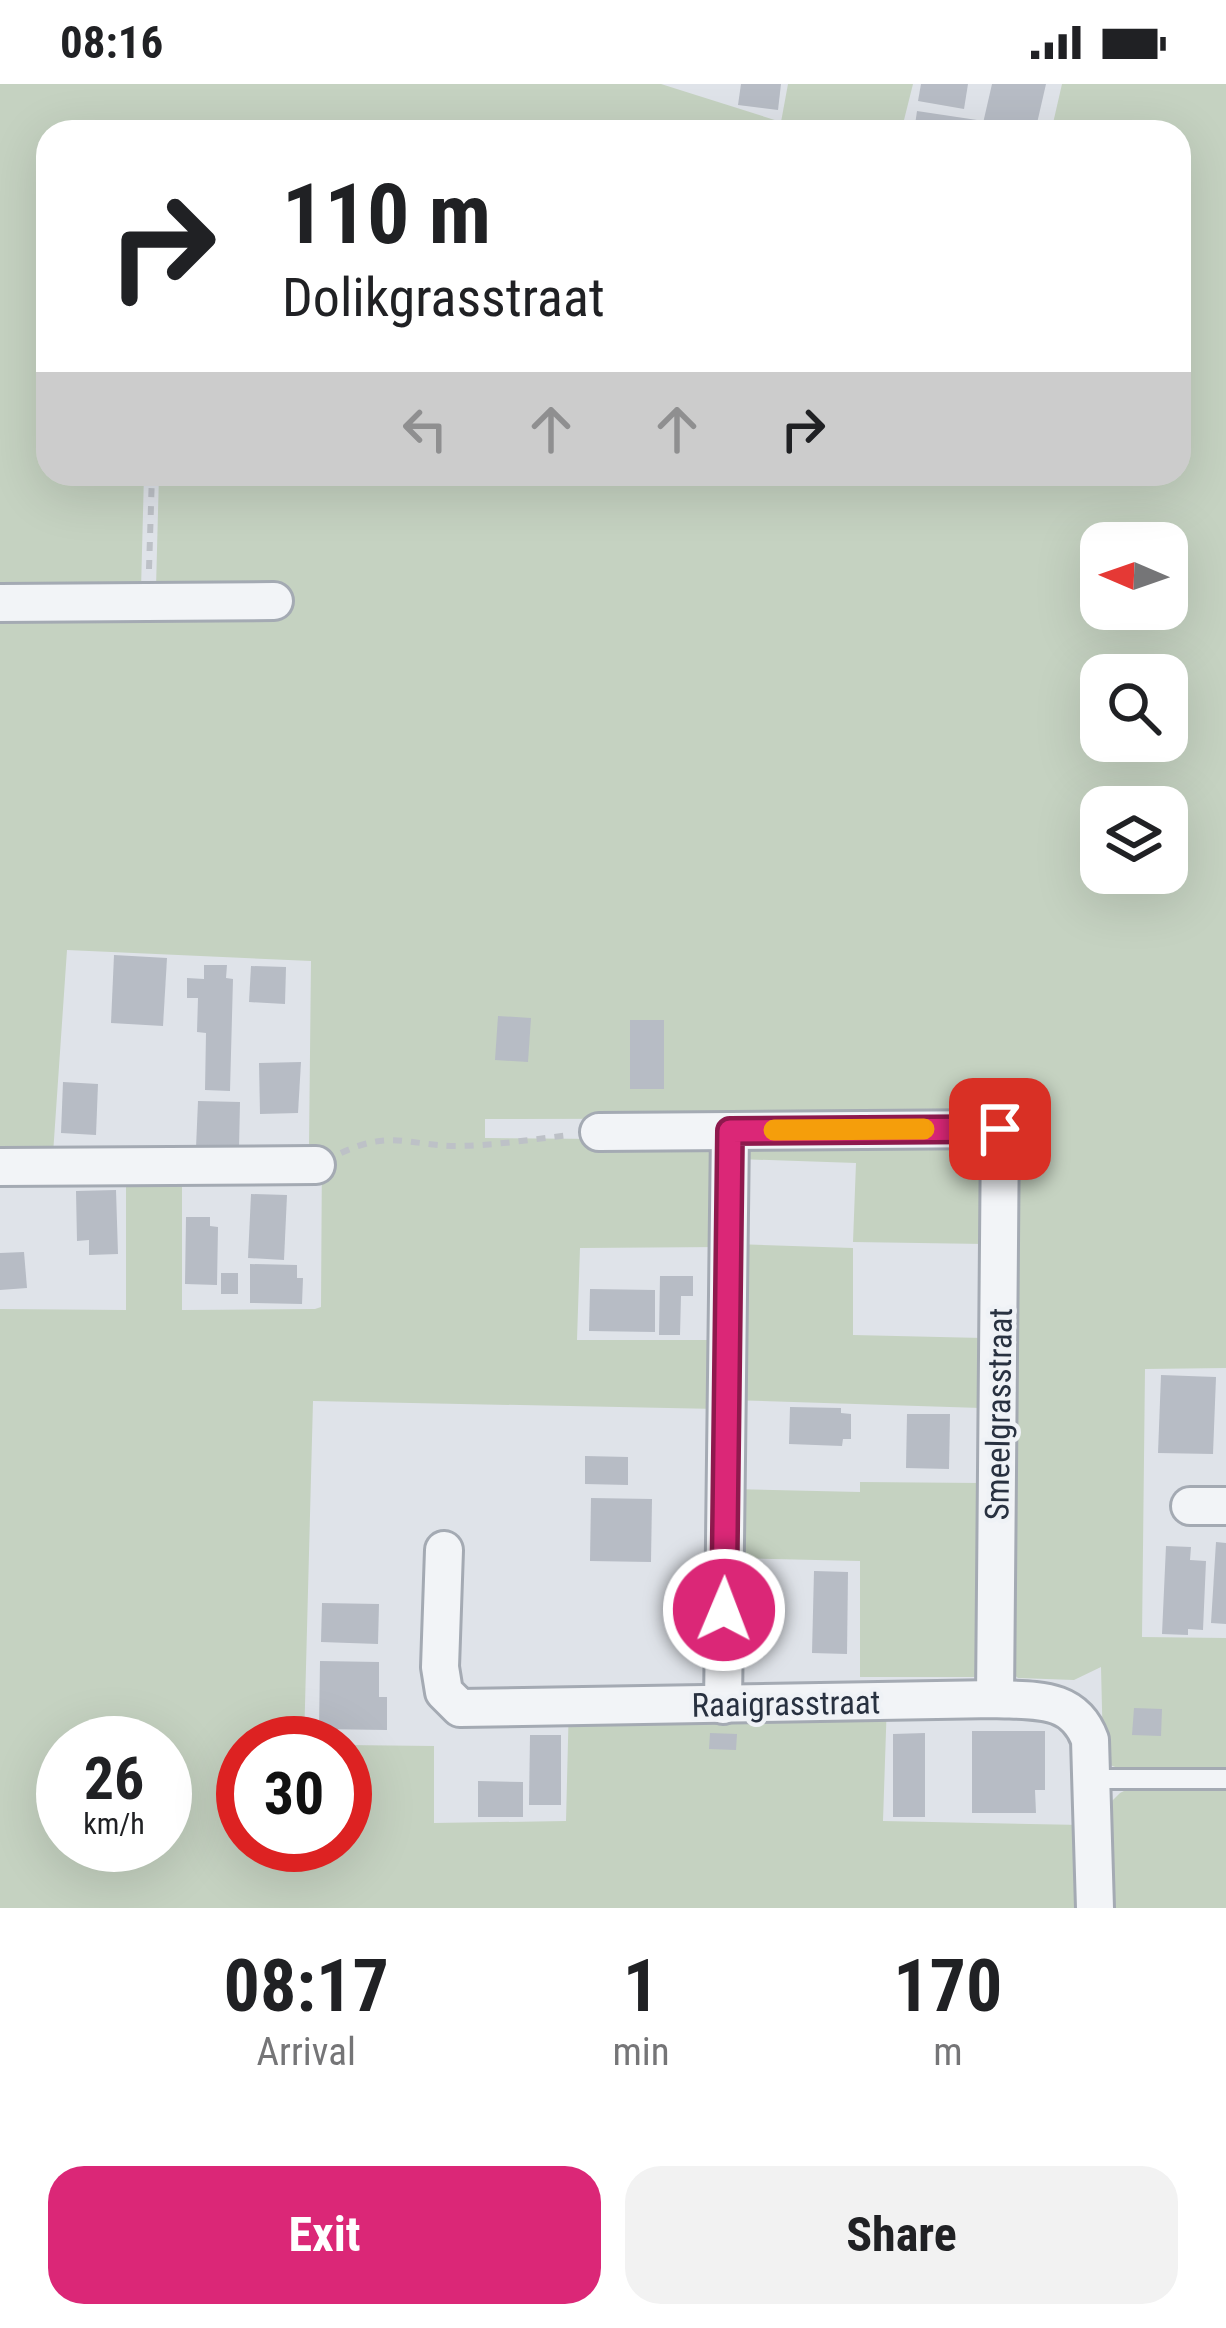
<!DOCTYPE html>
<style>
:root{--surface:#fff;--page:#f2f2f2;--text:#202124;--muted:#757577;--accent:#db2777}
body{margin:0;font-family:"Roboto Condensed",sans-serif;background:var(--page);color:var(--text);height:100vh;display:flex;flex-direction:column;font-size:45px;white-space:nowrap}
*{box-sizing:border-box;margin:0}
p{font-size:39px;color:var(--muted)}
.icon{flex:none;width:66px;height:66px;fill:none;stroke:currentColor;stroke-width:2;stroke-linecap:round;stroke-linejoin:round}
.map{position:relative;height:1824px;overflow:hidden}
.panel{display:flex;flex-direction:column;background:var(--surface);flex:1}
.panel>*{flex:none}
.guide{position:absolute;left:36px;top:36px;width:1155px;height:366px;border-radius:36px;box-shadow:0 12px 48px #0002;background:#fff;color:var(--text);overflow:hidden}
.needle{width:78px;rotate:272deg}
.fabs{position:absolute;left:1080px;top:438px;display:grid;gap:24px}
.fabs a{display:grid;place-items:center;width:108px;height:108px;border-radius:24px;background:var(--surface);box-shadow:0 12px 48px #0002;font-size:60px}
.speed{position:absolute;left:36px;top:1632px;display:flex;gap:24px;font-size:60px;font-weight:700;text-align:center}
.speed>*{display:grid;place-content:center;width:156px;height:156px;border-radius:50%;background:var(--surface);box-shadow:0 12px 48px #0002;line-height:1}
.speed small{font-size:30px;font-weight:400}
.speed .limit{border:18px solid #d22;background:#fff;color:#111}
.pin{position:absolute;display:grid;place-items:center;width:102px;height:102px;color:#fff;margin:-51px;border-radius:24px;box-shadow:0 6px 18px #0006}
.me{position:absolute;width:132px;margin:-66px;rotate:1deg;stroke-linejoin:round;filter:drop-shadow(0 0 9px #0008)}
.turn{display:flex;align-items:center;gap:42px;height:252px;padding:0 48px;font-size:54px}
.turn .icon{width:156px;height:156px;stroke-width:2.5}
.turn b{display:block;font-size:84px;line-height:102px}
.lanes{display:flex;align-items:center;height:114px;padding:0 48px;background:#0003;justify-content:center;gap:60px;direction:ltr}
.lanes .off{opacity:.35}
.eta{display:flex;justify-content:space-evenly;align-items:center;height:204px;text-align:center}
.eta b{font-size:72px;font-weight:700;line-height:84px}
.action{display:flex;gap:24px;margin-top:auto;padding:24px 48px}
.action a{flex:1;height:138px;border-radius:36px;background:var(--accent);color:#fff;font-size:48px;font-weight:700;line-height:138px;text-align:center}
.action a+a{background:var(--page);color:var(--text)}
.status{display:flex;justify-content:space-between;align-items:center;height:84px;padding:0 60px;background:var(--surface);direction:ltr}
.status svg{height:33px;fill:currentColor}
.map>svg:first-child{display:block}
.green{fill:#c5d2c1;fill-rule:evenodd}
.building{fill:#b7bcc5}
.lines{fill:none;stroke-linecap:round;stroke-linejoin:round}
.lane-casing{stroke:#a4aab3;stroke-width:24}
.street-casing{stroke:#a4aab3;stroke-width:42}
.path{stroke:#bdc1c7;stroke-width:6;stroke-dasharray:9 9;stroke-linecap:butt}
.lane{stroke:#f2f4f7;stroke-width:18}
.street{stroke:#f2f4f7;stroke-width:36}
.route-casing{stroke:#8e194d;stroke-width:30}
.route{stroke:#db2777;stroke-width:21}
.slow{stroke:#f59e0b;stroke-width:21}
.labels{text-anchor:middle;stroke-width:9;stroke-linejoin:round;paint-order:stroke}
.street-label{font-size:33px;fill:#283140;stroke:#eff2f6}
</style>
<div class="status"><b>08:16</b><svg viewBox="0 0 49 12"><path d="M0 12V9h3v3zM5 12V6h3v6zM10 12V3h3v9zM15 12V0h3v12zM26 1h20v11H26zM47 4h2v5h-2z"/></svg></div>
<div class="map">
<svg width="1226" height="1824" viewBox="0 0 1226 1824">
<rect width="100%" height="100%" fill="#dfe3e9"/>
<g class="green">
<path d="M0,0h661l120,38 7,-38h125l-12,48h-853v342h96l-3,116 -141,-2z"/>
<path d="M1062,0h164v1284l-81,1 -3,268 84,1v133l-103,-1 -13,-5 -7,-15 -2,-83 -27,13 -56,-2 -11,-9 4,-551 -526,1v19l239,2 -3,107 -141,1 -3,92h142l-1,69 -405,-8 -9,342h-61v102h102v-100l89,1v77l132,-2 3,-120h318l-4,120 200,4 1,83h-1084v-599l126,1v-133h56v133l133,-1 6,-2 1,-158 -13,-3 2,-185 -244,-11 -14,204 -53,-1v-540l156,-25 3,-114h1020v-342h-128zM1101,459h66v66h-66zM1101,591h66v66h-66zM1101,723h66v66h-66zM63,1659h102v102h-102z"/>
<path d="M739,1059l242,2 6,17 -2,82 -132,-2 3,-79 -118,-4z"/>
<path d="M735,1160l118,4v87l130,3 -2,70 -251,-8z"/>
<path d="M860,1398l120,1 -3,194h-117v-116l-133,-3 2,-69 131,3z"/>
<path d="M1132,1703h94v121h-119l2,-104 11,-11z"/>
</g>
<g class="building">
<path d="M741,0h40l-3,26 -40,-5z"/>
<path d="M921,0h47l-4,25 -46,-8z"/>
<path d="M992,0h54l-11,48h-54z"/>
<path d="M917,27l60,9 -2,12h-61z"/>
<path d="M114,871l53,3 -4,68 -52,-3z"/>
<path d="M204,881h23l-1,13 7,1 -3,112 -25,-1 1,-57 -9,-1 1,-34h-11v-20l17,1z"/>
<path d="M251,882l35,1 -1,37 -36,-2z"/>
<path d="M498,932l33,2 -3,44 -33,-2z"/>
<rect x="630" y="936" width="34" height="69"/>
<path d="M301,978l-3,51 -38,1 -1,-51z"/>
<path d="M63,998l35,2 -2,51 -35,-2z"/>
<path d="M198,1017l42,1 -1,47 -43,-1z"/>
<path d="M116,1106l2,64 -29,1v-15l-12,1 -1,-50z"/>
<path d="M251,1110l36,1 -3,65 -36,-2z"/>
<path d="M186,1133h24v9l8,1 -1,58 -32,-1z"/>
<path d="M24,1168l3,36 -27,2v-37z"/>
<path d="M250,1180l47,1v13h6l-1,26 -52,-1z"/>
<rect x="221" y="1189" width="17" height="21"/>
<path d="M660,1192h33v20h-12l-1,39h-21z"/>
<path d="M590,1205l65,1v42l-66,-1z"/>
<path d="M1161,1291l55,2 -3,77 -55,-1z"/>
<path d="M790,1323l51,1v5l10,1v25h-8l-1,7 -53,-2z"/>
<path d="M907,1330h43l-1,55 -43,-1z"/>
<path d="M585,1372l43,1v28l-43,-1z"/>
<path d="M591,1414l61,1 -1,63 -61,-1z"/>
<path d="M1216,1458l10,1v81l-15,-1z"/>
<path d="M1166,1462l25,1 -1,13 16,1 -3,69 -15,-1v6l-26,-1z"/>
<path d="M814,1487l34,1 -1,82 -35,-1z"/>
<path d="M322,1519l57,1 -1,40 -57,-2z"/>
<path d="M320,1577l59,1v35h8v33l-68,-1z"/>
<path d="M1134,1624l28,1 -1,27 -29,-1z"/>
<path d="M972,1647h73v59h-10l1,23h-64z"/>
<path d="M710,1649l27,1 -1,16 -27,-1z"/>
<path d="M925,1649v84h-32v-83z"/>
<path d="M530,1651h31v70h-32z"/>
<path d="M478,1697l45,1v35h-45z"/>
</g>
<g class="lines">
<g class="lane-casing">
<path id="lane" d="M1092,1695h134"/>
</g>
<g class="street-casing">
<g id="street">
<path d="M0,519l274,-2"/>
<path d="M599,1048l401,-3 -5,570"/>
<path d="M0,1083l316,-2"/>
<path d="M1190,1422h36"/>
<path d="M444,1466l-4,117 4,25 16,16 535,-9c40,2 79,-3 95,41l5,168"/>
<path d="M723,1621l7,-574"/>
</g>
</g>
<g class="path">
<path d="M149,485l3,-95"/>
<path d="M341,1069c49,-23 66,-8 114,-7 38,0 78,-7 116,-11"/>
</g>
<use href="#lane" class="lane"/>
<use href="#street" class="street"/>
</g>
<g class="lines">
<g class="route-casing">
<path id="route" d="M724,1526l6,-479 270,-2"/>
</g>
<use href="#route" class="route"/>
<path class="slow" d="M774,1046l150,-1"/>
</g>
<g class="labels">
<g class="street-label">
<text transform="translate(998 1330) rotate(-89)" y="12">Smeelgrasstraat</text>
<text transform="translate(786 1619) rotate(-1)" y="12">Raaigrasstraat</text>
</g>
</g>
</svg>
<div class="fabs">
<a><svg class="needle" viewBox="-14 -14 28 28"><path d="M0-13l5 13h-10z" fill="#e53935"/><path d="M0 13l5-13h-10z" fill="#757577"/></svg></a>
<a><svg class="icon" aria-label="search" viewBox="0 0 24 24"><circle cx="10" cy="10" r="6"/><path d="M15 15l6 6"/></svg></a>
<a><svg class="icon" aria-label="layers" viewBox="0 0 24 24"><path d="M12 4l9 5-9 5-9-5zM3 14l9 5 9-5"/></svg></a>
</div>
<div class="speed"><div>26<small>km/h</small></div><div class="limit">30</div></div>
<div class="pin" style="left:1000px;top:1045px;background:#d93025"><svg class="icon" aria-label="arrive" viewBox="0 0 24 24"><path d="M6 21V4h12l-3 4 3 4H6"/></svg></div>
<svg class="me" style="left:724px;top:1526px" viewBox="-20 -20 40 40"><circle r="17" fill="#db2777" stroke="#fff" stroke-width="3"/><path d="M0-11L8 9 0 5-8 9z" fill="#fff"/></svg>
<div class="guide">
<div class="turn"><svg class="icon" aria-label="right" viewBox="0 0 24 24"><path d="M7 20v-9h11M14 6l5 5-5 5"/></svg><div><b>110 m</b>Dolikgrasstraat</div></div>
<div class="lanes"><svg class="icon off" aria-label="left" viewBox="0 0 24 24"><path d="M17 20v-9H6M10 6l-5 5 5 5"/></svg><svg class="icon off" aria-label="ahead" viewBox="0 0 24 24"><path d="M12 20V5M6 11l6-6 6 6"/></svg><svg class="icon off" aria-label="ahead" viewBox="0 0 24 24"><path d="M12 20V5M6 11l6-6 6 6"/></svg><svg class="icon" aria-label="right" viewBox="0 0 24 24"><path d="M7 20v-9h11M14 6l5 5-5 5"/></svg></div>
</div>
</div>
<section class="panel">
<div class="eta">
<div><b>08:17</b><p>Arrival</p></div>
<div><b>1</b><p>min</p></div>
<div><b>170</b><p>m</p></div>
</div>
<div class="action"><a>Exit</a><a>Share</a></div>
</section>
